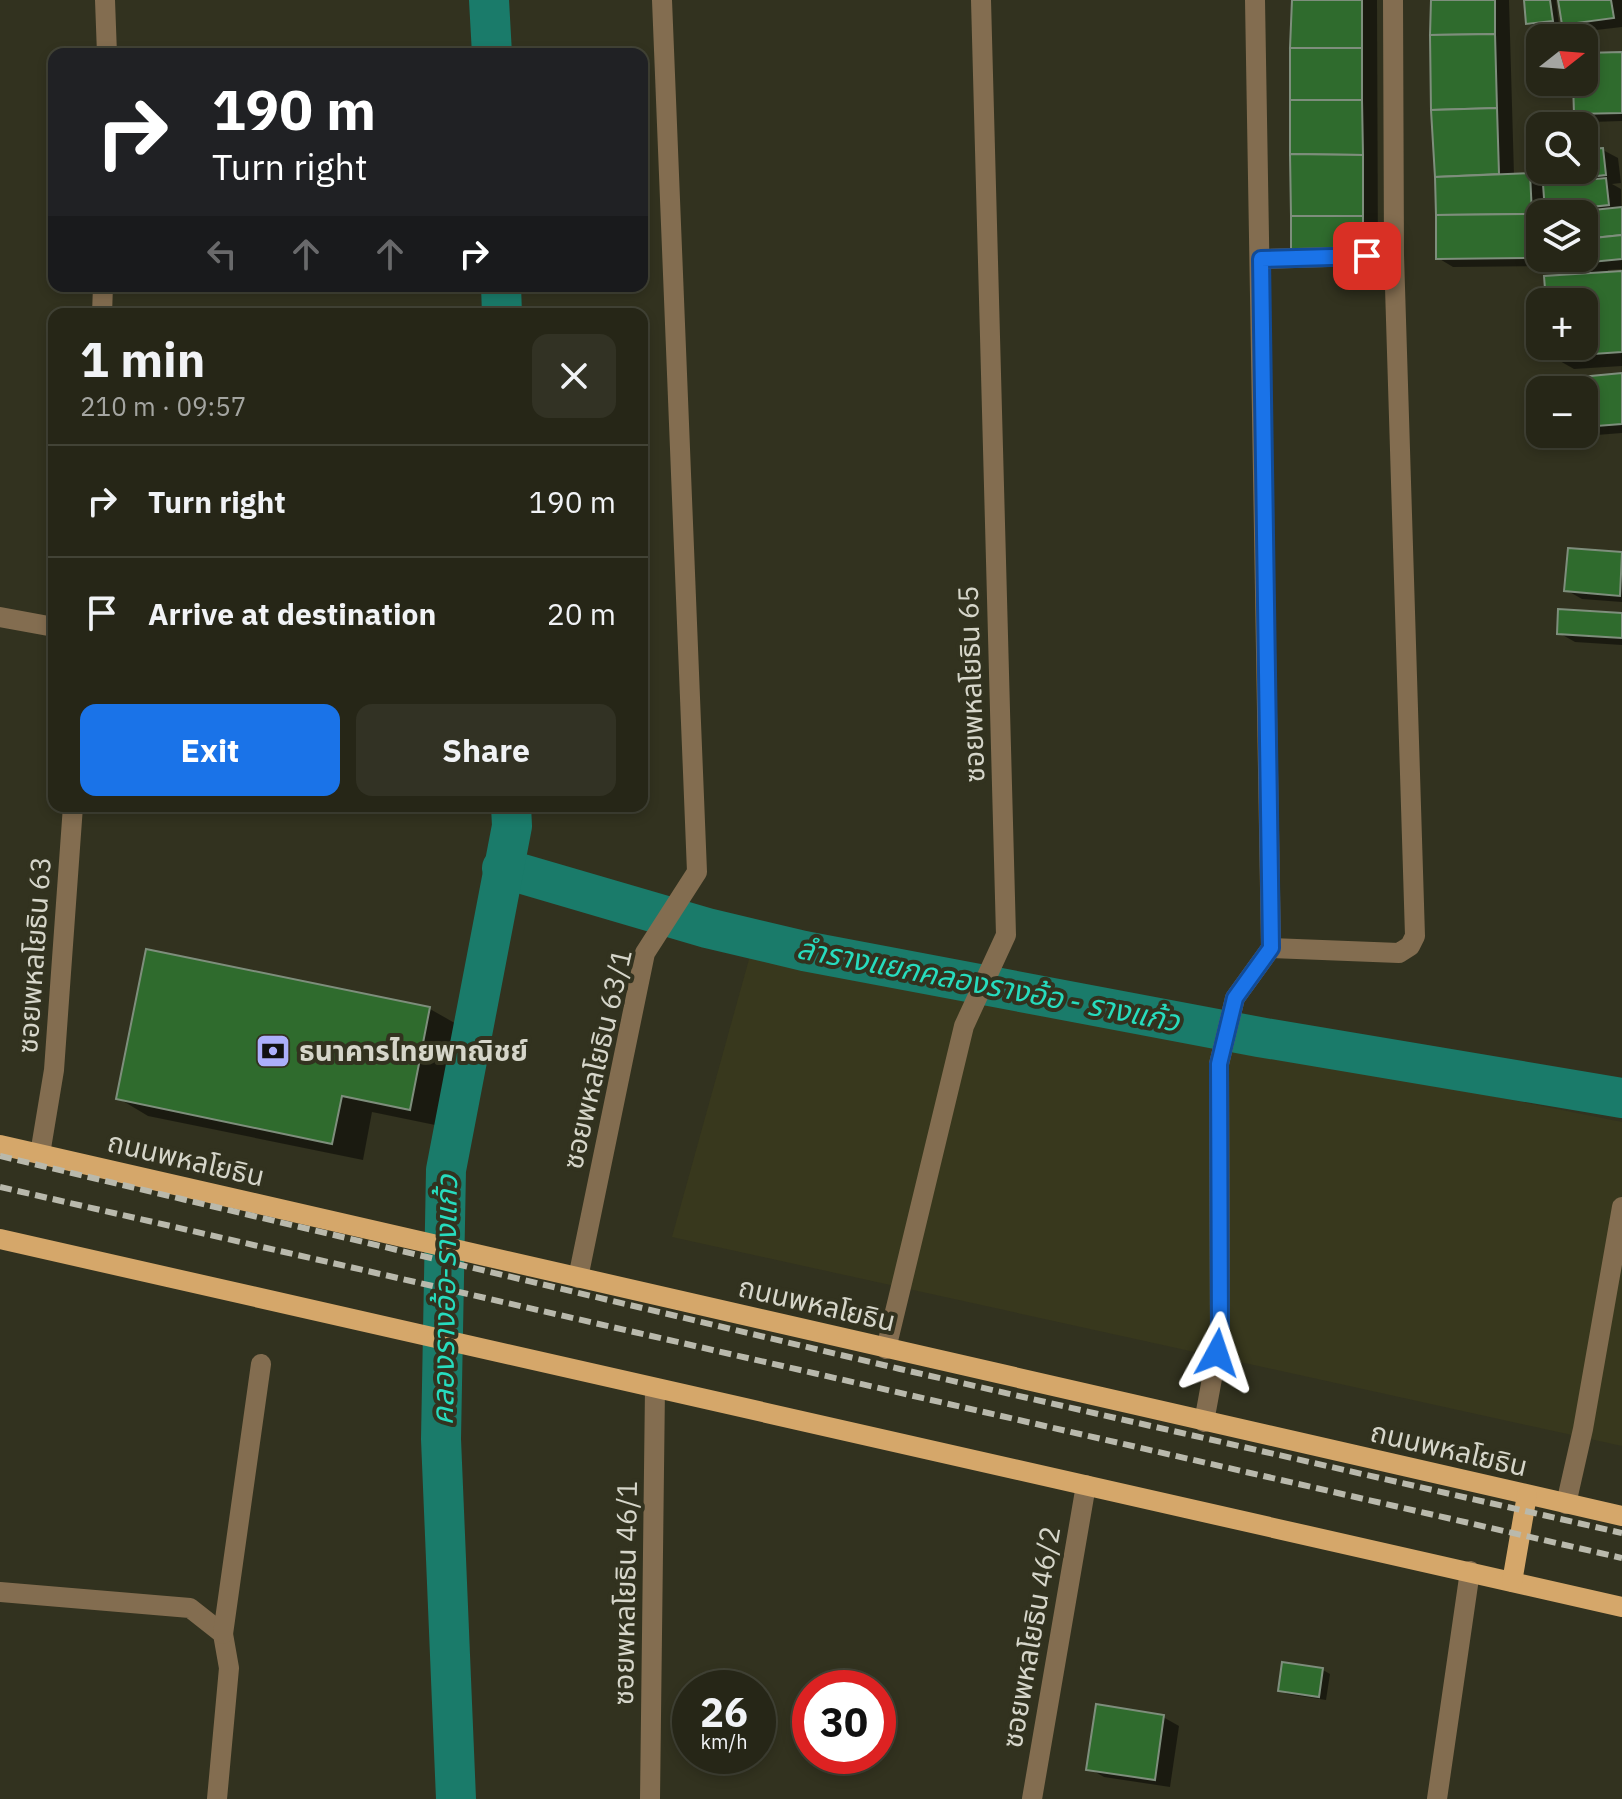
<!DOCTYPE html>
<meta charset="utf-8">
<style>
:root{--surface:#262617;--page:#323224;--text:#f1f3f6;--muted:#a4a5a1;--line:#424336;--accent:#1a73e8}
body{margin:0;font-family:"IBM Plex Sans","Noto Sans Thai",sans-serif;background:var(--page);color:var(--text);height:100vh;display:flex;flex-direction:column;font-size:30px;white-space:nowrap}
*{box-sizing:border-box;margin:0}
p{font-size:26px;color:var(--muted)}
.icon{flex:none;width:44px;height:44px;fill:none;stroke:currentColor;stroke-width:2;stroke-linecap:round;stroke-linejoin:round}
.map{position:relative;flex:1;overflow:hidden}
.panel{position:absolute;left:48px;top:308px;width:600px;height:504px;display:flex;flex-direction:column;background:var(--surface);border-radius:16px;box-shadow:0 4px 12px #0003,0 0 0 2px var(--line)}
.panel>*{flex:none}
.hud{position:absolute;left:48px;top:48px;width:600px;height:244px;border-radius:16px;box-shadow:0 4px 12px #0003,0 0 0 2px var(--line);background:#202124;color:#fff;overflow:hidden}
.needle{width:52px;rotate:73deg}
.fabs{position:absolute;left:1526px;top:24px;display:grid;gap:16px}
.fabs a{display:grid;place-items:center;width:72px;height:72px;border-radius:16px;background:var(--surface);box-shadow:0 4px 12px #0003,0 0 0 2px var(--line);font-size:40px}
.speed{position:absolute;left:672px;top:1670px;display:flex;gap:16px;font-size:40px;font-weight:700;text-align:center}
.speed>*{display:grid;place-content:center;width:104px;height:104px;border-radius:50%;background:var(--surface);box-shadow:0 4px 12px #0003,0 0 0 2px var(--line);line-height:1}
.speed small{font-size:20px;font-weight:400}
.speed .limit{border:12px solid #d22;background:#fff;color:#111}
.pin{position:absolute;display:grid;place-items:center;width:68px;height:68px;color:#fff;margin:-34px;border-radius:16px;box-shadow:0 4px 12px #0006}
.me{position:absolute;width:88px;margin:-44px;rotate:5deg;stroke-linejoin:round;filter:drop-shadow(0 0 6px #0008)}
.turn{display:flex;align-items:center;gap:28px;height:168px;padding:0 32px;font-size:36px}
.turn .icon{width:104px;height:104px;stroke-width:2.5}
.turn b{display:block;font-size:56px;line-height:68px}
.lanes{display:flex;align-items:center;height:76px;padding:0 32px;background:#0003;justify-content:center;gap:40px;direction:ltr}
.lanes .off{opacity:.35}
.round{display:grid;place-items:center;flex:none;width:84px;height:84px;border-radius:16px;background:var(--page)}
.overview{display:flex;align-items:center;justify-content:space-between;height:136px;padding:0 32px}
h1{font-size:48px;font-weight:700;line-height:60px}
.button{display:flex;gap:16px;margin-top:auto;padding:16px 32px}
.button a{flex:1;height:92px;border-radius:16px;background:var(--accent);color:#fff;font-size:32px;font-weight:700;line-height:92px;text-align:center}
.button a+a{background:var(--page);color:var(--text)}
ul{padding:0;list-style:none}
li{display:flex;align-items:center;gap:24px;height:112px;padding:0 32px;border-top:2px solid var(--line)}
li div{flex:1}
li b{display:block;font-size:30px}
li em{font-style:normal}
.map>svg:first-child{display:block}
.built{fill:#38381d}
.shadow{fill:#0007}
.lines{fill:none;stroke-linecap:round;stroke-linejoin:round}
.canal{stroke:#1a7b6a;stroke-width:40}
.building{fill:#2f6b2d;stroke:#7e8e7c;stroke-width:2}
.minor{stroke:#836d50;stroke-width:20}
.major{stroke:#d5a76a;stroke-width:20}
.rail{stroke:#b9b9ac;stroke-width:6;stroke-dasharray:12 6;stroke-linecap:butt}
.route-casing{stroke:#114b97;stroke-width:20}
.route{stroke:#1a73e8;stroke-width:14}
.labels{text-anchor:middle;stroke-width:8;stroke-linejoin:round;paint-order:stroke}
.street-label{font-size:28px;fill:#d6d6ca;stroke:#32321f}
.poi-label{font-size:28px;font-weight:bold;fill:#d6d6ca;stroke:#32321f;text-anchor:start}
.water-label{font-size:30px;font-style:italic;fill:#27dcbe;stroke:#32321f}
</style>
<div class="map">
<svg width="1622" height="1799" viewBox="0 0 1622 1799">
<rect width="100%" height="100%" fill="#32321f"/>
<path class="built" d="M751,952l340,64 531,106v324l-950,-209z"/>
<g class="shadow">
<path d="M1293,0h84l1,263 -85,-9z"/>
<path d="M1433,0h76l5,175h15l16,9 -2,-14h41v-18l19,-2 15,8 3,25 -9,1 9,5 1,80 -14,1v4l14,-1v93l-48,3 -23,-13v-10h33v-44h-36l22,-26 -19,-11v-7h33v-44h-31l-8,-4v4h-5v44h7v8l-94,1 -15,-9 -5,-148z"/>
<path d="M1526,0h30l3,24 -24,3 -7,-4z"/>
<path d="M1560,0h62v27l-43,5 -15,-9z"/>
<path d="M1622,54v67l-31,1 -15,-9 -1,-31h9v-27z"/>
<path d="M1622,375v58l-51,4 -6,-3h19v-44h-32z"/>
<path d="M1570,550l52,4v48l-40,-3 -16,-9z"/>
<path d="M1622,615v30l-47,-3 -16,-9z"/>
<path d="M147,951l283,58 30,17 -20,100 -68,-14 -9,48 -215,-44 -30,-18z"/>
<path d="M1284,1664l39,6 7,4 -4,26 -39,-6 -7,-4z"/>
<path d="M1163,1717l16,9 -9,61 -66,-10 -16,-9z"/>
</g>
<g class="lines">
<g class="canal">
<path d="M489,0l3,54"/>
<path d="M501,286l1,28"/>
<path d="M502,868l205,60 97,23 455,86 363,61"/>
<path d="M456,1799l-15,-360 5,-269 66,-344 -1,-20"/>
</g>
</g>
<g class="building">
<path d="M1292,0h70v48h-72z"/>
<path d="M1431,0h64v34l-65,1z"/>
<path d="M1524,0h26l3,21 -27,3z"/>
<path d="M1558,0h53l3,18 -52,7z"/>
<path d="M1495,34l2,74 -66,2 -1,-75z"/>
<rect x="1290" y="48" width="72" height="52"/>
<path d="M1622,52v61l-48,1 -1,-32h11v-29z"/>
<path d="M1290,100h72l1,55 -73,-1z"/>
<path d="M1497,108l2,66 -64,3 -4,-67z"/>
<path d="M1603,148l3,27 -64,7 -1,-12h43v-21z"/>
<path d="M1290,154l73,1v61h-72z"/>
<path d="M1530,173l2,41 -96,1 -1,-38z"/>
<path d="M1606,178l3,27 -64,7 -2,-28z"/>
<path d="M1622,207v28l-38,4v-25h-30z"/>
<path d="M1532,214v44l-96,1v-44z"/>
<path d="M1291,216h72v40l-72,-1z"/>
<path d="M1622,235v24l-72,7 -1,-8h35v-19z"/>
<path d="M1622,271v81l-73,5v-11h35v-44h-38l-2,-26z"/>
<path d="M1622,373v51l-38,3v-37h-34l-1,-10z"/>
<path d="M1568,548l54,4 -2,44 -56,-5z"/>
<path d="M1558,609l64,4v25l-65,-4z"/>
<path d="M146,949l284,58 -20,103 -68,-14 -10,48 -216,-45z"/>
<path d="M1282,1662l41,6 -4,29 -41,-6z"/>
<path d="M1096,1704l68,11 -9,65 -69,-10z"/>
</g>
<g class="lines">
<g class="minor">
<path d="M105,0l2,54"/>
<path d="M1261,259l133,-4"/>
<path d="M102,314l1,-28"/>
<path d="M0,617l54,10"/>
<path d="M1271,948l128,5 11,-7 5,-10 -21,-681 -1,-255"/>
<path d="M40,1154l14,-84 19,-264"/>
<path d="M578,1278l67,-325 52,-81 -35,-872"/>
<path d="M886,1349l78,-323 42,-91 -25,-935"/>
<path d="M1204,1422l16,-87 -1,-271 16,-66 36,-50 -16,-948"/>
<path d="M1566,1504l17,-75 39,-222"/>
<path d="M0,1592l190,16 33,26 6,34 -12,131"/>
<path d="M223,1634l38,-270"/>
<path d="M650,1799l5,-411"/>
<path d="M1032,1799l54,-314"/>
<path d="M1437,1799l33,-228"/>
</g>
<g class="major">
<path d="M0,1145l1622,371"/>
<path d="M0,1239l1622,368"/>
<path d="M1512,1582l15,-87"/>
</g>
<g class="rail">
<path d="M0,1156l900,213 722,164"/>
<path d="M0,1187l1622,371"/>
</g>
</g>
<g class="lines">
<g class="route-casing">
<path id="route" d="M1217,1353l3,-18 -1,-271 16,-66 36,-50 -10,-689 106,-3"/>
</g>
<use href="#route" class="route"/>
</g>
<defs>
<g id="bank-square" transform="scale(1.8)"><rect x="-9" y="-9" width="18" height="18" rx="4" fill="#acaffb" stroke="#32321f"/><path d="M-6-4H6V4H-6ZM0-2.3a2.3 2.3 0 1 0 0 4.6a2.3 2.3 0 1 0 0-4.6Z" fill="#111"/></g>
</defs>
<g fill-rule="evenodd">
<use href="#bank-square" x="273" y="1051"/>
</g>
<g class="labels">
<g class="street-label">
<text transform="translate(971 684) rotate(-92)" y="10">ซอยพหลโยธิน 65</text>
<text transform="translate(34 955) rotate(-86)" y="10">ซอยพหลโยธิน 63</text>
<text transform="translate(597 1059) rotate(-77)" y="10">ซอยพหลโยธิน 63/1</text>
<text transform="translate(186 1159) rotate(13)" y="10">ถนนพหลโยธิน</text>
<text transform="translate(817 1304) rotate(13)" y="10">ถนนพหลโยธิน</text>
<text transform="translate(1449 1449) rotate(13)" y="10">ถนนพหลโยธิน</text>
<text transform="translate(625 1593) rotate(-89)" y="10">ซอยพหลโยธิน 46/1</text>
<text transform="translate(1031 1637) rotate(-80)" y="10">ซอยพหลโยธิน 46/2</text>
</g>
<g class="poi-label">
<text x="299" y="1061">ธนาคารไทยพาณิชย์</text>
</g>
<g class="water-label">
<text transform="translate(988 985) rotate(11)" y="10">ลำรางแยกคลองรางอ้อ - รางแก้ว</text>
<text transform="translate(445 1300) rotate(-89)" y="10">คลองรางอ้อ-รางแก้ว</text>
</g>
</g>
</svg>
<div class="fabs">
<a><svg class="needle" viewBox="-14 -14 28 28"><path d="M0-13l5 13h-10z" fill="#e53935"/><path d="M0 13l5-13h-10z" fill="#a4a5a1"/></svg></a>
<a><svg class="icon" aria-label="search" viewBox="0 0 24 24"><circle cx="10" cy="10" r="6"/><path d="M15 15l6 6"/></svg></a>
<a><svg class="icon" aria-label="layers" viewBox="0 0 24 24"><path d="M12 4l9 5-9 5-9-5zM3 14l9 5 9-5"/></svg></a>
<a>+</a>
<a>−</a>
</div>
<div class="speed"><div>26<small>km/h</small></div><div class="limit">30</div></div>
<div class="pin" style="left:1367px;top:256px;background:#d93025"><svg class="icon" aria-label="arrive" viewBox="0 0 24 24"><path d="M6 21V4h12l-3 4 3 4H6"/></svg></div>
<svg class="me" style="left:1217px;top:1353px" viewBox="-20 -20 40 40"><path d="M0-17L14 15 0 8-14 15z" fill="#1a73e8" stroke="#fff" stroke-width="4"/></svg>
<div class="hud">
<div class="turn"><svg class="icon" aria-label="right" viewBox="0 0 24 24"><path d="M7 20v-9h11M14 6l5 5-5 5"/></svg><div><b>190 m</b>Turn right</div></div>
<div class="lanes"><svg class="icon off" aria-label="left" viewBox="0 0 24 24"><path d="M17 20v-9H6M10 6l-5 5 5 5"/></svg><svg class="icon off" aria-label="ahead" viewBox="0 0 24 24"><path d="M12 20V5M6 11l6-6 6 6"/></svg><svg class="icon off" aria-label="ahead" viewBox="0 0 24 24"><path d="M12 20V5M6 11l6-6 6 6"/></svg><svg class="icon" aria-label="right" viewBox="0 0 24 24"><path d="M7 20v-9h11M14 6l5 5-5 5"/></svg></div>
</div>
<section class="panel">
<div class="overview"><div><h1>1 min</h1><p>210 m · 09:57</p></div><a class="round"><svg class="icon" aria-label="close" viewBox="0 0 24 24"><path d="M6 6l12 12M18 6L6 18"/></svg></a></div>
<ul>
<li><svg class="icon" aria-label="right" viewBox="0 0 24 24"><path d="M7 20v-9h11M14 6l5 5-5 5"/></svg><div><b>Turn right</b></div><em>190 m</em></li>
<li><svg class="icon" aria-label="arrive" viewBox="0 0 24 24"><path d="M6 21V4h12l-3 4 3 4H6"/></svg><div><b>Arrive at destination</b></div><em>20 m</em></li>
</ul>
<div class="button"><a>Exit</a><a>Share</a></div>
</section>
</div>
